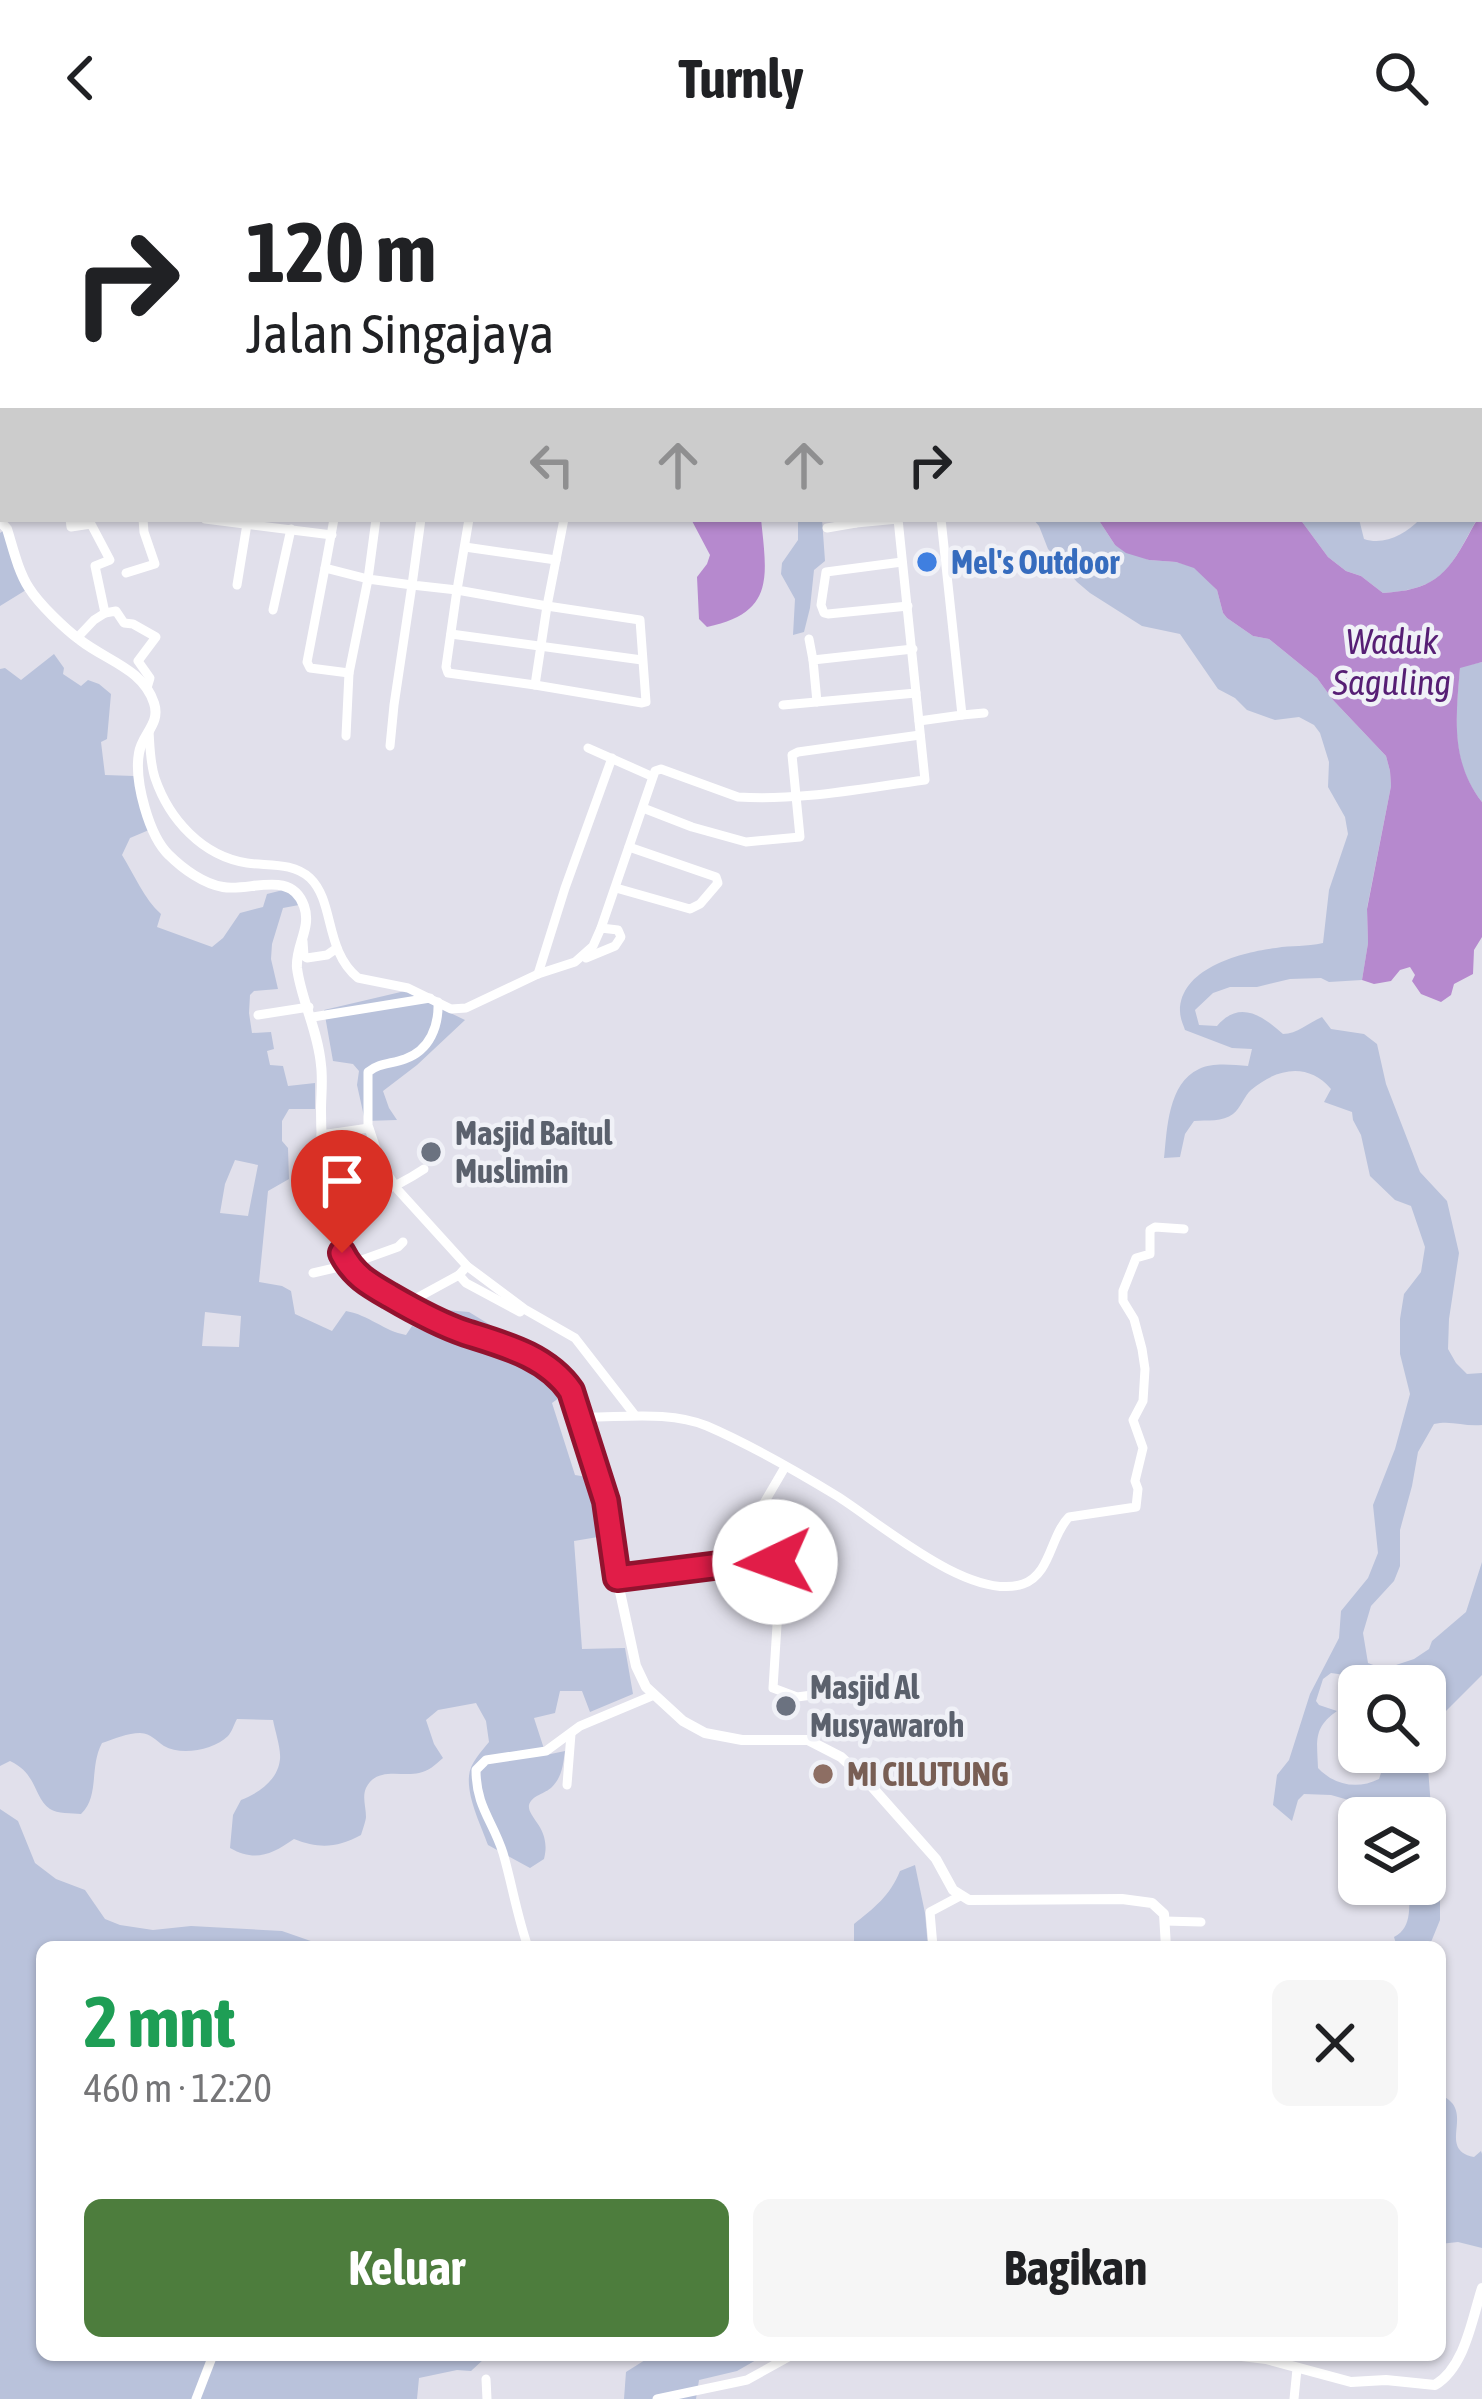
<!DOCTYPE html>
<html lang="id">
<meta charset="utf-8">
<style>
:root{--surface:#fff;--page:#f6f6f6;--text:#202124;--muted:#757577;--accent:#4d7d3d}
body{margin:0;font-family:"Asap Condensed",sans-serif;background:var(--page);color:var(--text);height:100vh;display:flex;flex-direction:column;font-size:45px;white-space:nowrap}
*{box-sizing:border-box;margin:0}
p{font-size:39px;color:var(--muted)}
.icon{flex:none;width:66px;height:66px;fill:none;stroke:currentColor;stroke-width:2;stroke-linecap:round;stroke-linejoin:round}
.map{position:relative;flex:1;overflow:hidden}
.side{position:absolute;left:36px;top:1785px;width:1410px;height:420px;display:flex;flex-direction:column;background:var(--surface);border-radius:18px;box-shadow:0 3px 9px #0004}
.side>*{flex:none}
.guide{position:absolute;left:0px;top:0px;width:1482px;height:366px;box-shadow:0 3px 9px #0004;background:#fff;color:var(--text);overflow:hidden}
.tools{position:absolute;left:1338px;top:1509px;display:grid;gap:24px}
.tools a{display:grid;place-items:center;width:108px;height:108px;border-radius:18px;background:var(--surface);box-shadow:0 3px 9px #0004;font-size:60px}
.pin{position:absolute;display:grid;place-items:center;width:102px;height:102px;color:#fff;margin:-123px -51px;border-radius:50% 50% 50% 0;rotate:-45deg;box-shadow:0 0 12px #0007}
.pin .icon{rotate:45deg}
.me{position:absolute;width:132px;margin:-66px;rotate:267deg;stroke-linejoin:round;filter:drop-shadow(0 0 9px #0008)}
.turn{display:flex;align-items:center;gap:42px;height:252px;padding:0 48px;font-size:54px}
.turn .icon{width:156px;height:156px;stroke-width:2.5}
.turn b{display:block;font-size:84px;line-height:102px}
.lanes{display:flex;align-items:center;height:114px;padding:0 48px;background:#0003;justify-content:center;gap:60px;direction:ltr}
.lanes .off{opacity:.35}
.round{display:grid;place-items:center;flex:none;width:126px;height:126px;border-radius:18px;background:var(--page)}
.summary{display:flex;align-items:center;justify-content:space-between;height:204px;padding:0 48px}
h1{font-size:72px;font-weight:700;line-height:90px;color:#1e9e55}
.cta{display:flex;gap:24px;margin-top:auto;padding:24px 48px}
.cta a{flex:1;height:138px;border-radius:18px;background:var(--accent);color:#fff;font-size:48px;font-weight:700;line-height:138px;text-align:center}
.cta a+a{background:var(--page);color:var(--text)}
header{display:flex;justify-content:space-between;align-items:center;height:156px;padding:0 48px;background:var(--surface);font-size:54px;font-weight:700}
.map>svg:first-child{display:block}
.green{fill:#b9c2db;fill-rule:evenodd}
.water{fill:#b689ce}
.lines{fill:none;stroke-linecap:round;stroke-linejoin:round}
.minor{stroke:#fff;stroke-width:9}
.tertiary{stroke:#fff;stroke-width:10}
.route-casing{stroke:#92132f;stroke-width:30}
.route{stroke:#e11d48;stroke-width:21}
.shop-dot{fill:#3f7fe0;stroke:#f0f1f7;stroke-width:4.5}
.worship-dot{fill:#6b7280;stroke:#f0f1f7;stroke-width:4.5}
.education-dot{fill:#8d6e63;stroke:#f0f1f7;stroke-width:4.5}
.labels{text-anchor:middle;stroke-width:9;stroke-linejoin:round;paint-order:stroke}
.shop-label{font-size:33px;font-weight:bold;fill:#366cbe;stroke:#f0f1f7;text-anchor:start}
.worship-label{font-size:33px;font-weight:bold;fill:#5b616d;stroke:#f0f1f7;text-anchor:start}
.education-label{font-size:33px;font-weight:bold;fill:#785e54;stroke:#f0f1f7;text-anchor:start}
.water-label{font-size:36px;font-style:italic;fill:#561e74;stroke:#f0f1f7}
</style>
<header><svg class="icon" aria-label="back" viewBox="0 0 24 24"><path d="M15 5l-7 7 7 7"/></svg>Turnly<svg class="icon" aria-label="search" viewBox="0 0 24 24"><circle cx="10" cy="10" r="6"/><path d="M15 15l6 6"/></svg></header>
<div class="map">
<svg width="1482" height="2243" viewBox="0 0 1482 2243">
<rect width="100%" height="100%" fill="#e1e0eb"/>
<g class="green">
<path d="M659,0h278l21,3h-298z"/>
<path d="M798,363h24l3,42 -11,9 -4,38 -6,24 -11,3 2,-36 -14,-25 1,-11 16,-23z"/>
<path d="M1033,363h65l17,26 34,15 27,2 18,5 12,11 11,12 6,23 4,5 26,18 16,3 48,39 16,22 53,56 4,15 1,15 -24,122 1,35 -6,37 -33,2 -8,-4 -31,1 -33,8h-27l-17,6 -18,17 4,15 18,1c22,-26 45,-11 66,8 14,0 25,-11 39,-17l9,12 33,5 13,10 9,40 34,88 27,29 12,52 -10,66 -1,30 8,14 11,11 15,-1v52c-18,2 -30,-5 -48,-1l-16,28 -6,34 -12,44v36l-6,15 -23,25 -8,27 5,30 8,3 20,-1 18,-6 15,-10 3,-8 34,-29 16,-50v113l-57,57v-46h-66v7l-12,1 -2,-19 -14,-2 -8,6 -7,22 3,4 18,6c-24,17 -20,29 -19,57 16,17 39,22 61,11l9,-27h35l5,16 5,65 7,28v59l-11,27h-32l-3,-10c20,-10 14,-33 16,-53h15v-66h-30l-6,-16 -37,-1 -21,-6 -27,-1 -6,6 -6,21 -19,-16 4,-30 12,-15 21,-66 29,-56 2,-27 27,-33 10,-25 -5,-48 22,-56 15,-55 -10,-40v-35l4,-25 17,-22 4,-25 -14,-41 -16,-6 -25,-24 -9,-41 -8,-15 -1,-8 -28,-10 7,-13c-23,-27 -54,-21 -80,1 -7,6 -10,18 -18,24 -10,8 -26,6 -39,7l-9,13 -5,23 -16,1c3,-29 4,-75 35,-89 14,-7 34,-4 49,-3l4,-17 -20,-1 -47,-18c-2,-6 -5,-12 -5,-19 0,-43 62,-59 96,-63 16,-3 30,-1 47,-5l6,-53 19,-56 -3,-17 -17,-30 1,-25 -9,-29 -6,-8 -15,-8 -24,3 -28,-10 -12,-12 -17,-9 -38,-55 -38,-8 -52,-33 -13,-11 -29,-33 -9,-23z"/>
<path d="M1300,363h59l5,20c20,7 42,-5 56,-20h57c-27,49 -33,70 -94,74l-22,-17 -15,-5 -18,-14z"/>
<path d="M3,375l23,59 -26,16v-73z"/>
<path d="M54,498l10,14 -1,6 18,12 7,-6 11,4 12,10 -4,45 -6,3 4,33 29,1 15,54 -19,8 -8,17c12,19 22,44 39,59l-4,13 55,20 11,-9 17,-25 23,-6 4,-13 16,-4 12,7 4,8 -16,3 -11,36 -1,15 7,30 -24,2 -4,4 -1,18 3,20 19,-1 3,17 -7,2 3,14 13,1 5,20 27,-3v26h-26l-7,12v20l6,7 1,31 -21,12 -9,91 23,4 9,5 4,23 37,17 14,-20c23,4 38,20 60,24l6,-9 12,5 22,-21 23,2 41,25v18c21,10 44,18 53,40l-11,8 23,72 18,3 11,58 -30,5 8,108 43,-1 8,46 -43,18 -8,-21h-22l-5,22 -21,5 12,37 19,-4c-2,14 -3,26 -13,36 -7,7 -20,8 -23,18 -2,13 23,23 15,54l-14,9 -42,-23c-7,-20 -21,-47 -19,-69 1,-13 12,-24 20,-34l-3,-21 -10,-18 -38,7 -12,10 8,24 9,14c-8,7 -14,13 -24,15 -18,4 -42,-7 -53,15 -4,9 0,19 0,29 0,3 -4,15 -5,18 -24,13 -42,14 -67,4 -23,16 -39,23 -64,9l3,-33 8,-15c18,-7 37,-20 39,-41 1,-11 -5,-28 -7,-39l-36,-1c-3,5 -5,13 -9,17 -14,14 -47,20 -64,10 -9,-6 -12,-12 -24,-13 -12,0 -26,6 -38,10 -13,24 -2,53 -21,71 -9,-1 -24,0 -31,-5 -17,-12 -12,-35 -40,-48l-10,5v-1097l5,-1 16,12zM235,1004l23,5 -10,51 -28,-3 5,-29zM205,1156l36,4 -2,31 -37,-1z"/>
<path d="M1482,506v140c-33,-41 -26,-86 -22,-135z"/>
<path d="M405,835l60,29 -48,45 -34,26 6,17 8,12 -32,1 -8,-36 2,-14 -6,-7 -20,-3 -9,-51z"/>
<path d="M0,1653l18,12 17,42 21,16 29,11 20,29 15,6 33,5 38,-4 91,5 46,16h-286v408h452l-10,4 -13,12 -14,-1 -38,8 -2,21h-417z"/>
<path d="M915,1709l10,48 3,34h-74v-23c20,-16 36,-28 46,-53z"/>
<path d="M1440,1939c38,15 -5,54 34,62l7,-6 1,3v94l-24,-6 -18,2z"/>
<path d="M653,2199h112l-28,16 -38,9 -3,19h-72l2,-27z"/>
</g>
<g class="water">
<path d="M203,0h456l1,3h-454z"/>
<path d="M1482,354v152l-22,6c-4,48 -10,93 22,134v135l-8,13 -1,24 -19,10 -3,11 -10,7 -20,-8 -9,-13 3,-6 -5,-8 -10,3 -9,11 -17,3 -12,-4 6,-37 -1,-34 24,-123 -1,-15 -4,-15 -53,-56 -16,-22 -48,-39 -16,-3 -26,-18 -4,-5 -6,-23 -23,-22 -18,-6 -27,-2 -23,-7 -11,-8 -17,-26h202l28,38 18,14 15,5 22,17c48,-3 63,-16 85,-57 5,-10 10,-17 14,-26z"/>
<path d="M691,363h70c6,58 14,94 -54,108l-8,-8 -2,-42 10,-13 3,-9z"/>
</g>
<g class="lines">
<g class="minor">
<path d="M0,92l3,1"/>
<path d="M0,182h3"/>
<path d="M0,290h3"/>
<path d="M70,363l1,8 20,-3 19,36 -15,6 10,47 11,-2 8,12 9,1 23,13 -18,24 12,17 -3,10"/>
<path d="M205,363l127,16"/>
<path d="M376,363l-8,60 -43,-11 -18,94 3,6 39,5 19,-94 44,6 -18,120 -4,41"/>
<path d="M421,363l-9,66 45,5 -11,77 2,6 87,12"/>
<path d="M469,363l-12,71 90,16 17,-87"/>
<path d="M855,363l1,4 42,-4"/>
<path d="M827,372l29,-5"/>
<path d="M465,391l91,13"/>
<path d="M902,406l-76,10 -5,33 3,8 4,1 80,-8"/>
<path d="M325,412l9,-49"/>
<path d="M126,417l29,-9 -11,-32 -1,-13"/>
<path d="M237,429l10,-61"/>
<path d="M547,450l93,14 6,82 -4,1 -107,-18z"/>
<path d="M273,454l18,-81"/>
<path d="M451,478l191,26"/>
<path d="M77,482l17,-18 11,-7"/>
<path d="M809,483l4,21"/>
<path d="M817,546l-4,-42 100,-11"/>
<path d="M783,549l133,-12"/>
<path d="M962,559l22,-2"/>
<path d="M919,565l43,-6 -21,-196"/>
<path d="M149,575c1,15 1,32 6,47 14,41 47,78 92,85 21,3 46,-1 63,15 25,24 14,72 48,100l50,10 43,21 15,-1 72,-34 37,-12 18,-16 8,-18 54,-157 6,-2 77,28c63,4 125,-9 187,-17l-27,-261"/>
<path d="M346,580l3,-63"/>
<path d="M588,592l63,28"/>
<path d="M643,652l49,19 54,15 54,-5 -8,-82 6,-3 122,-17"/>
<path d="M616,732l74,21 10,-5 18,-21 -2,-6 -87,-30"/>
<path d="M303,785l1,15 3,2 20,-3 10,-7"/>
<path d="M586,802l29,-12 6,-9 -3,-7 -17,-2"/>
<path d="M538,818l27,-86 47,-130"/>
<path d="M258,859l51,-8"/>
<path d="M313,861l117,-19"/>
<path d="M368,972v-56c11,-9 23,-8 37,-13 25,-9 34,-33 33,-57"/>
<path d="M321,979l48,-7 12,36 17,26 69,76 59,44 49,28 59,76"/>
<path d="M328,1047c39,-5 63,-12 96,-34"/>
<path d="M467,1110l-8,9 7,8 54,29"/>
<path d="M313,1117l35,-8 50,-18 5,-5"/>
<path d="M404,1149l55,-30"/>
<path d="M580,1261c40,1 89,-7 127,9 44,19 89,45 130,70 43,27 133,106 186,88 28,-10 27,-48 46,-67l67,-10 2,-18 -3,-8 8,-33 -10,-28 10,-19 2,-32 -3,-20 -8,-30 -11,-18v-10l13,-33 14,-4v-24l5,-3 29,2"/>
<path d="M751,1405l6,-46 28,-48"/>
<path d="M617,1422l134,-17 27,2 3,2 -1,13 -4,7 3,9 -6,94 24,9 38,-5"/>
<path d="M567,1629l4,-51"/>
<path d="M1165,1765l36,1"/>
<path d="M528,1791c-11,-31 -16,-63 -25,-94 -10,-32 -27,-46 -27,-83l10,-10 60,-9 34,-25 74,-31"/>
<path d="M933,1791l-3,-35 30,-16"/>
<path d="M486,2223l1,20"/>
<path d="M196,2243l17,-44"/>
<path d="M657,2243l90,-19 45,-25"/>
<path d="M1294,2243l3,-30"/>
</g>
<g class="tertiary">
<path d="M0,365l7,8c6,19 11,42 22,59 10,16 36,41 51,52 27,21 63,29 74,63 7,21 -12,31 -15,50 -5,28 10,83 30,102 14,14 35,29 54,32 27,5 68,-18 81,19 8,22 -9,40 -7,62 4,32 21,62 24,97 2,15 0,30 0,45 0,40 4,78 14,117 4,15 7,30 16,42 10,12 24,19 37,26 24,14 48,27 74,36 39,15 84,23 109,60l30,90 16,97 19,88 10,21 37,34 22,12 37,7h66l33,17 24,22 71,80 17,31 16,10 153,-1 30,4 12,11 2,33"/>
<path d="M1234,2199l32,4 85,23 35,-2 49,5c30,-18 37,-66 47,-97"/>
</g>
</g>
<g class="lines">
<g class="route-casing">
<path id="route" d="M342,1097c11,22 27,31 48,43 24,14 49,28 76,37 38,12 81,23 105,58l35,110 11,77 135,-17 23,1"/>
</g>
<use href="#route" class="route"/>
</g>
<circle class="shop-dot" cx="927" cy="406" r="12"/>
<g class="worship-dot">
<circle cx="431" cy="996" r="12"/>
<circle cx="786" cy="1550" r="12"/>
</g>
<circle class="education-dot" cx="823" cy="1618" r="12"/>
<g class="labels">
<g class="shop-label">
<text x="951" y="418">Mel's Outdoor</text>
</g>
<g class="worship-label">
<text x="455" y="989">Masjid Baitul<tspan x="455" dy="38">Muslimin</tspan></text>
<text x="810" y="1543">Masjid Al<tspan x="810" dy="38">Musyawaroh</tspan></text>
</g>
<g class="education-label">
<text x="847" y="1630">MI CILUTUNG</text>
</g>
<g class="water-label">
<text x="1392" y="498">Waduk<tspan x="1392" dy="41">Saguling</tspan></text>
</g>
</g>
</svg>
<div class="tools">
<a><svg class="icon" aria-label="search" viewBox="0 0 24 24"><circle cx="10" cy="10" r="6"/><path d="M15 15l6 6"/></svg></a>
<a><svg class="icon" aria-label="layers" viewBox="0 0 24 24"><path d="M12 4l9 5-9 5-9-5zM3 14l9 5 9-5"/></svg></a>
</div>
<div class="pin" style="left:342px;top:1097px;background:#d93025"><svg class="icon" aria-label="arrive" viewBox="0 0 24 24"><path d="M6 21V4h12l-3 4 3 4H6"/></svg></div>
<svg class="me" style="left:775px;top:1406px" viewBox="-20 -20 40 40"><circle r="19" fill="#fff"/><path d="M0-13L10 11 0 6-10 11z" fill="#e11d48"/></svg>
<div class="guide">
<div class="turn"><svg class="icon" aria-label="right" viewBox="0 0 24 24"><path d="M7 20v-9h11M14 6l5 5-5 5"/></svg><div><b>120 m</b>Jalan Singajaya</div></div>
<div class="lanes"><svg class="icon off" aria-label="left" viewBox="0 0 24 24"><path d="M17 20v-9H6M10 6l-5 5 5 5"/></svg><svg class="icon off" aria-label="ahead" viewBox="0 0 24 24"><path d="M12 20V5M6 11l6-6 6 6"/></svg><svg class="icon off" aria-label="ahead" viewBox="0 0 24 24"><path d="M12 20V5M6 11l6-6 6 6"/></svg><svg class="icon" aria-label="right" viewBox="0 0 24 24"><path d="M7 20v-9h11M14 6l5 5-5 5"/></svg></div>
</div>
<section class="side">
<div class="summary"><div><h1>2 mnt</h1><p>460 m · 12:20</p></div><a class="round"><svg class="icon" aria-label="close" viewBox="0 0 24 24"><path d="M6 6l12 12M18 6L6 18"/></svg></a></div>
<div class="cta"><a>Keluar</a><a>Bagikan</a></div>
</section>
</div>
